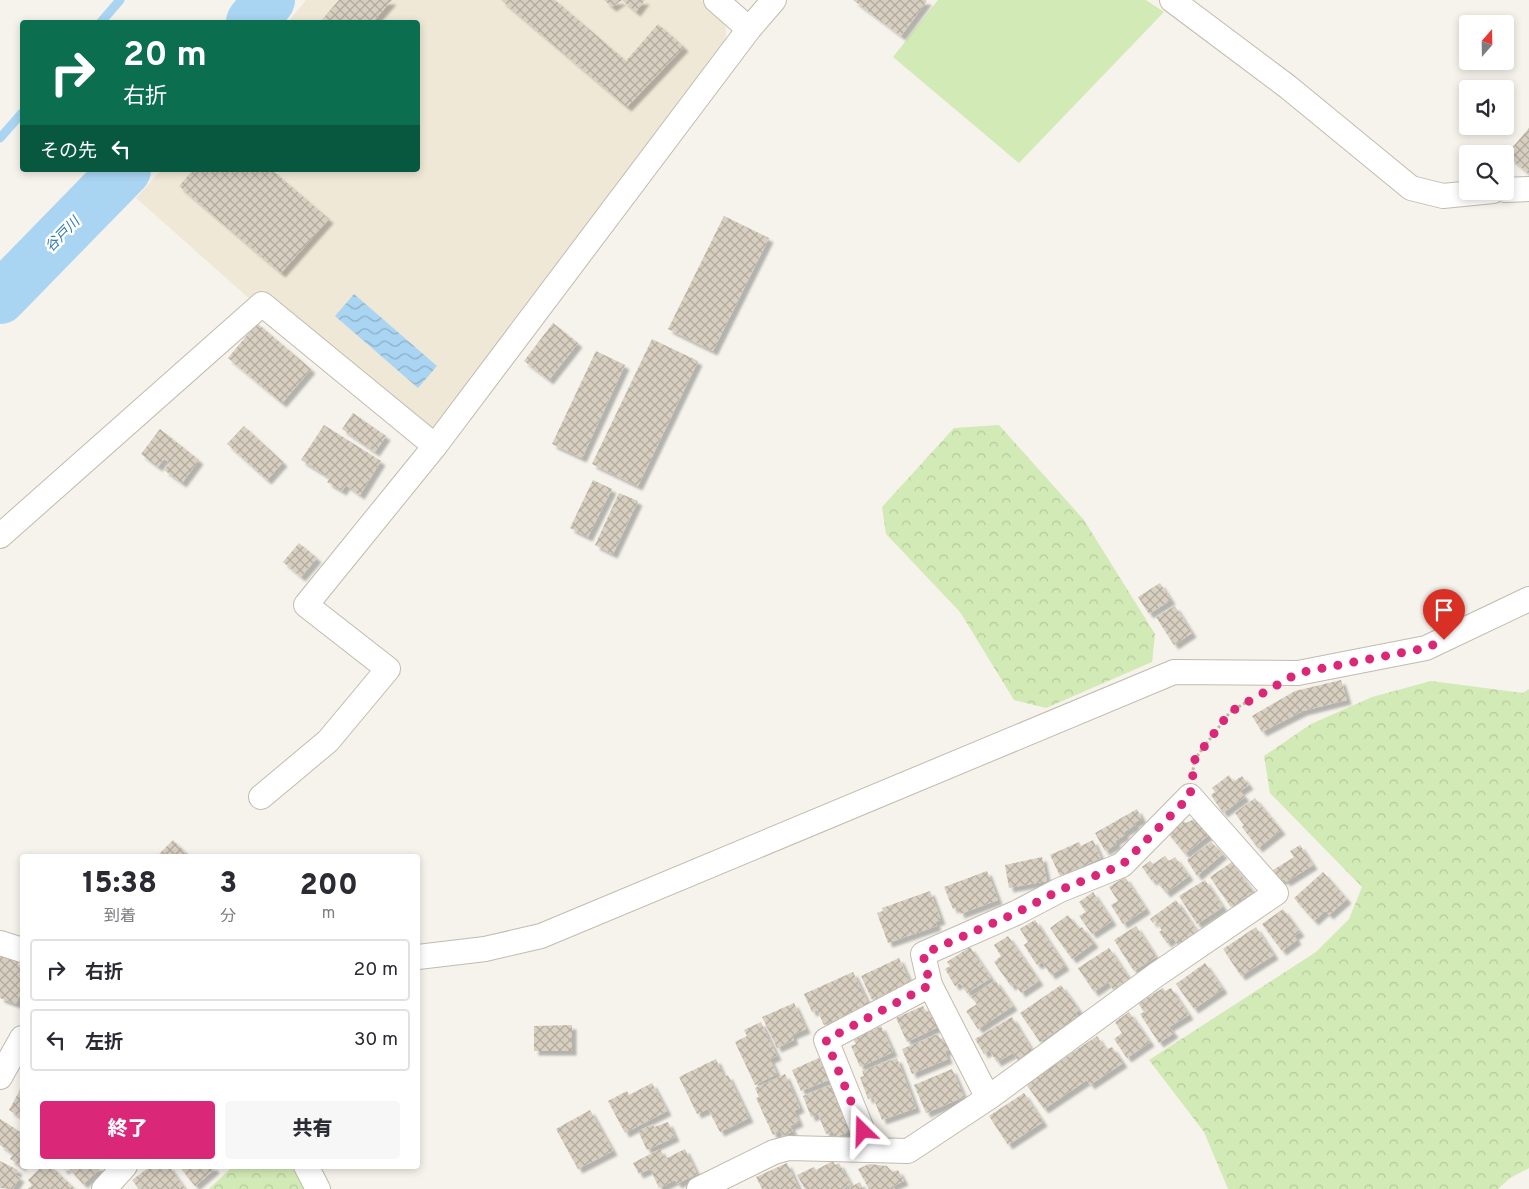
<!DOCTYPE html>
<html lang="ja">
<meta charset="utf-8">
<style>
:root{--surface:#fff;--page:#f7f7f7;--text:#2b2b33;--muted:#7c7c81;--line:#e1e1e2;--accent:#db2777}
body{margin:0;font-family:Overpass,"Noto Sans JP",sans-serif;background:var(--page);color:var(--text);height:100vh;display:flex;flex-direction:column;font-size:19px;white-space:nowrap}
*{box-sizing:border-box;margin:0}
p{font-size:16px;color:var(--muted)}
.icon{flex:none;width:28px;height:28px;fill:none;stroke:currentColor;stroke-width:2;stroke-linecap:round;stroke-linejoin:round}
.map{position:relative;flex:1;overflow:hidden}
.details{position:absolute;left:20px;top:854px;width:400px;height:315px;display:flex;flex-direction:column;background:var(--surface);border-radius:5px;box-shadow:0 2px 8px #0003}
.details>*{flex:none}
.top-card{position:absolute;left:20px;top:20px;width:400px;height:152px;border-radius:5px;box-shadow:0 2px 8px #0003;background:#0b6e4f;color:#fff;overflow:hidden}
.needle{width:32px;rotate:20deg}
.fabs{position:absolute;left:1459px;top:15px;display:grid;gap:10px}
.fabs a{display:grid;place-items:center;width:55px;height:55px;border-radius:5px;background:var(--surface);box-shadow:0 2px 8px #0003;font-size:25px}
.pin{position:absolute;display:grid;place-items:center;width:42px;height:42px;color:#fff;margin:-51px -21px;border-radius:50% 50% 50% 0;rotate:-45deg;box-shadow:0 0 5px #0007}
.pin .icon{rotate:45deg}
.me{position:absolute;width:55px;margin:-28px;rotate:338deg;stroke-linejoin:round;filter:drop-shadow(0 0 4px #0008)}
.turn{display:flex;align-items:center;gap:18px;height:105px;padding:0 20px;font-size:22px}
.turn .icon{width:65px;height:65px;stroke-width:2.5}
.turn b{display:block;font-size:35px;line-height:42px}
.then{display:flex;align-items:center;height:48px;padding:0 20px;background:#0003;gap:10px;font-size:19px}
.eta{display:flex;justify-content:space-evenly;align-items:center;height:85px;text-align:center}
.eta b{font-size:30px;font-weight:800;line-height:35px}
.cta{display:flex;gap:10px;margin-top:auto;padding:10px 20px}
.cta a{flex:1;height:58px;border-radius:5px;background:var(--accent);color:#fff;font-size:20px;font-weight:800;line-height:58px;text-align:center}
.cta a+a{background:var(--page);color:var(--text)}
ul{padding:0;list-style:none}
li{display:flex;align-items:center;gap:15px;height:62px;margin:0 10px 8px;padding:0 10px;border:2px solid var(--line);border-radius:5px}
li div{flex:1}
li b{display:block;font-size:19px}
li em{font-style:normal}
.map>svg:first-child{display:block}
.education{fill:#efe8d6}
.forest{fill:url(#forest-crowns)}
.pitch{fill:#d2eab5}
.water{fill:url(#water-waves)}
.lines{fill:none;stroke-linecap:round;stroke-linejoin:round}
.stream{stroke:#a9d4f2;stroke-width:9}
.river{stroke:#a9d4f2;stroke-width:52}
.building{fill:url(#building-cross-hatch);filter:url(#shadow)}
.minor-casing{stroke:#c2bbae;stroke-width:26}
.path{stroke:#c4b79f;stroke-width:3;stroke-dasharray:2.5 2.5;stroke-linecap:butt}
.minor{stroke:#fff;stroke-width:24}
.route{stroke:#db2777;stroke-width:9;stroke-dasharray:0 16.2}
.labels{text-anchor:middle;stroke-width:5;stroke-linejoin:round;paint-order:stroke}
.water-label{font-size:14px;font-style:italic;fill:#2e7ab2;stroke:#fff}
</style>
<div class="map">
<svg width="1529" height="1189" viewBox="0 0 1529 1189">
<defs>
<pattern id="forest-crowns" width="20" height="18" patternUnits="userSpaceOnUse" patternTransform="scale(1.25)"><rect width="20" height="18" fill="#d2eab5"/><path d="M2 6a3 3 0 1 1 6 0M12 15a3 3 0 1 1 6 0" fill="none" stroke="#b6ca9c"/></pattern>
<pattern id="water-waves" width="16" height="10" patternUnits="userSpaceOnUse" patternTransform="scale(1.25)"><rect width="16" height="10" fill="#a9d4f2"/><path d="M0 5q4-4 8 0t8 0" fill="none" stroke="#8caec5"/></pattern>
<pattern id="building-cross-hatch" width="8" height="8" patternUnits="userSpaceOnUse" patternTransform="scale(1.25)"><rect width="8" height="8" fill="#d8cfc1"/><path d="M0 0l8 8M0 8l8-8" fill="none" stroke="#b1aa9e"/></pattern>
<filter id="shadow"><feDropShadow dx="4.5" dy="4.5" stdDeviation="1" flood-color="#0004"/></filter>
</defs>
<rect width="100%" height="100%" fill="#f6f3ec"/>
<path class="education" d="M306,0h395l25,21 -1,35 -290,371h-15l-156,-137 -11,12 -117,-104 25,-28h257v-148h-130z"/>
<g class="forest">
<path d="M999,425l85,95 71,114 -3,28 -106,46 -32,-8 -54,-88 -74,-78 -4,-27 72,-79z"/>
<path d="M1431,681l92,12 6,-4v479l-19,10 -12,11h-270l-24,-57 -55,-72 167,-108 33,-33 13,-32 -92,-94 -6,-37 47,-32 61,-27z"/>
<path d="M233,1166h62l12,23h-98z"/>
</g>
<path class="pitch" d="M938,0h208l18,12 -145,151 -126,-106z"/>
<path class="water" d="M354,294l83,72 -19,22 -83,-72z"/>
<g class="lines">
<g class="stream">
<path d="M101,22l19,-22"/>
<path d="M0,138l22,-25"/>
</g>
<g class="river">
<path d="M252,22l17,-22"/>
<path d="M0,298l125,-128"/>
</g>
</g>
<g class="building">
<path d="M339,0h53l-19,22h-53z"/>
<path d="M501,0h54l71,61 32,-37 26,23 -57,60z"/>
<path d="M604,0h41l-9,12 -14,-12 -10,7z"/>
<path d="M853,0h72l2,1 -26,35z"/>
<path d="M1529,128v46l-23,-19z"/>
<path d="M193,170h79l57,49 -48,54 -102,-87z"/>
<path d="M724,216l45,22 -56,113 -45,-22z"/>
<path d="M257,323l54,46 -29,34 -54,-45z"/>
<path d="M553,323l25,20 -29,37 -25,-19z"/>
<path d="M652,339l46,22 -60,125 -46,-22z"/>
<path d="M596,351l29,14 -43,93 -30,-14z"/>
<path d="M353,413l33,23 -11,16 -33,-23z"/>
<path d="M324,425l57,36 -21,34 -14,-10 -4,6 -15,-9 3,-4 -29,-18z"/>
<path d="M244,426l39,36 -16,18 -40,-36z"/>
<path d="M160,429l39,31 -17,23 -18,-13 6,-7 -6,-4 -6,8 -17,-13z"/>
<path d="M593,480l19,9 -24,48 -18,-9z"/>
<path d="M619,493l19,8 -25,53 -18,-9z"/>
<path d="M299,543l18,15 -16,19 -18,-15z"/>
<path d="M1160,583l11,17 -22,14 -11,-17z"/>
<path d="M1175,606l17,27 -18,12 -18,-28z"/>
<path d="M1341,680l6,20 -44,11 -41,21 -10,-16 43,-25z"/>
<path d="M1229,775l4,7 9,-6 7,9 -9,6 5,6 -22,16 -12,-18 4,-3 -3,-4z"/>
<path d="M1255,798l26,32 -23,18 -16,-21 2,-2 -9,-12z"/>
<path d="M1137,809l5,10 -8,4 2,2 -12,7 1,3 -10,6 2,3 -12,7 -10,-18z"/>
<path d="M1196,818l14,16 -25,20 -18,-22 15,-12 4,3z"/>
<path d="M173,840l16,16h-32z"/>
<path d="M1093,840l8,18 -41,18 -10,-21 29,-13 2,4z"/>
<path d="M1211,842l12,12 -26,22 -10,-16z"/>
<path d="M1300,845l13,20 -27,17 -2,-3 -4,2 -7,-11 21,-13 -4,-6z"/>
<path d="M1165,856l4,5 6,-4 14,19 -23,17 -11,-14 -3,2 -10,-14 8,-6 3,3z"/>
<path d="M1042,857l5,24 -38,7 -4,-23z"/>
<path d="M1232,862l21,30 -22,15 -21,-30z"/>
<path d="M987,871l11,29 -38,14 -2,-7 -5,2 -9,-22z"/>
<path d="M1323,872l24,27 -18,16 -4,-4 -11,10 -20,-23z"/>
<path d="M1125,877l21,32 -23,15 -12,-19 7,-4 -9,-14z"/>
<path d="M1205,880l18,27 -26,17 -18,-28z"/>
<path d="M930,891l11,29 -6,2 2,4 -49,17 -11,-30 6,-2 -1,-3z"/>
<path d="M1093,892l19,29 -20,13 -13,-18 7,-4 -7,-10z"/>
<path d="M1176,900l23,34 -19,14 -7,-10 -6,5 -8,-11 3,-2 -7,-9 -2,2 -3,-4z"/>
<path d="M1283,909l17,23 -6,4 3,4 -15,11 -20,-27z"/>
<path d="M1068,915l11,14 3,-2 12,16 -22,16 -22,-31z"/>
<path d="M1035,920l30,46 -14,9 -9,-13 -5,3 -13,-20 4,-3 -8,-13z"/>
<path d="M1136,926l20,31 -22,14 -20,-31z"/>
<path d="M1256,927l18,28 -33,21 -18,-27z"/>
<path d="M1008,936l31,45 -18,12 -6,-10 -4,3 -17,-24 7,-6 -7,-11z"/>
<path d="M970,947l21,31 -24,15 -7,-10 -5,3 -10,-17 5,-3 -3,-4z"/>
<path d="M1109,948l21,32 -16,11 -6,-9 -14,10 -16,-24z"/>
<path d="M0,955l19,7 -1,2 4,2v31l-3,-1 -3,8 -16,-6z"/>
<path d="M899,958l11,24 -38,18 -11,-24z"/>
<path d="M1205,963l18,26 -29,20 -18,-25z"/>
<path d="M853,972l16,33 -45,20 -7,-15 -5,2 -8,-18z"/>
<path d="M995,980l18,26 -35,23 -12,-18 11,-7 -6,-7z"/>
<path d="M1061,985l18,25 -4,3 3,3 -38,26 -20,-29z"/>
<path d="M1163,988l2,3 6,-3 18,27 -20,12 5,6 -15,10 -19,-29 4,-2 -6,-9z"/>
<path d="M794,1003l12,26 -14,6 2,5 -17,8 -15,-31z"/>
<path d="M923,1006l3,6 4,-1 8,16 -31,15 -11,-24z"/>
<path d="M1129,1012l21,30 -23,16 -13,-19 8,-6 -7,-11z"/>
<path d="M1012,1017l21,35 -15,9 -5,-8 -16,9 -8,-12 -5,4 -9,-15z"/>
<path d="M761,1022l16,34 -7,3 7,15 -22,11 -20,-43 12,-6 -3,-6z"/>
<path d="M572,1025v26h-38v-25z"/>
<path d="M881,1026l12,26 -33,15 -9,-21 5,-2 -3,-5z"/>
<path d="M938,1034l4,8 6,-2 4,9 -7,2 3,8 -36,15 -10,-25z"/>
<path d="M1097,1036l9,14 6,-3 11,16 -33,22 -3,-5 -43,29 -18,-25z"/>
<path d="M819,1058l10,22 -28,11 -9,-21z"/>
<path d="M897,1058l19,50 -34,12 -9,-23 -5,2 -8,-22 4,-1 -2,-5z"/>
<path d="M716,1059l8,18 4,-2 21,43 -29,14 -12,-23 -11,5 -18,-37z"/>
<path d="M952,1069l12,28 -38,16 -12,-28z"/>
<path d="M785,1074l15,34 -6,3 5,11 -9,4 3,5 -10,5 -3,-5 -7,4 -17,-37 3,-1 -4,-9z"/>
<path d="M652,1083l15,28 -42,22 -17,-32 19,-10 2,4z"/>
<path d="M833,1084l18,47 -16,6 -2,-6 -7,3 -8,-20 -7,3 -8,-21z"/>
<path d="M20,1090l2,2v26l-13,-8z"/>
<path d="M1024,1093l19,29 -35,23 -19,-29z"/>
<path d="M590,1110l23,41 -35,18 -22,-40z"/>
<path d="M0,1119l22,14v34l-12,-8 3,-5 -13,-9z"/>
<path d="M668,1122l7,15 -28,13 -9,-19 15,-7 1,3z"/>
<path d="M660,1149l5,10 20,-10 12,25 -20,10 -2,-4 -16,8 -9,-19 -11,5 -6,-11z"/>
<path d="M0,1161l18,9 -3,5 5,2 -7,12 -13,-1z"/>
<path d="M833,1161l2,4 4,-2 12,22 -8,4h-38l-8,-14 17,-8 2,3z"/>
<path d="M787,1163l12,26h-37l-6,-12z"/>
<path d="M869,1164l18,2 5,6 6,-2 6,11 -11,5 2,3h-26l-11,-20z"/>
<path d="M42,1166h9l24,23h-47l4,-4 -4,-5z"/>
<path d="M61,1166h38l2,2 -18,16 -15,-17 -4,3z"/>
<path d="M151,1166h18l16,23h-41l-1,-2 -4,2 -7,-9z"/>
<path d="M179,1166h34l2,3 -20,17z"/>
<path d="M860,1182l3,7h-16z"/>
</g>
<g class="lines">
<g class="minor-casing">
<g id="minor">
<path d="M716,0l33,29"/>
<path d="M1172,0l116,87 123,101 32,8 50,-5"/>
<path d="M1505,190l24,-1"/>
<path d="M0,536l262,-232 173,142"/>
<path d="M261,797l67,-56 60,-72 -82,-64 129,-159 314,-417 25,-29"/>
<path d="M0,943l22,7"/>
<path d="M418,957l67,-8 56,-13 633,-264 124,1 128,-25 103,-49"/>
<path d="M0,1077l22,-39"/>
<path d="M870,1149l-44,-109 104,-55"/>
<path d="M306,1166l12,23"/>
<path d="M104,1189l21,-23"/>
<path d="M699,1189l75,-37 15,-4 119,3 80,-53 168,-123 120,-82 -86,-97 -68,69 -62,25 -44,23 -93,41 7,31 58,113"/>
</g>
</g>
<path class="path" d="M1193,770l2,-11 35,-47 20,-12"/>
<use href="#minor" class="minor"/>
</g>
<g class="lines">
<path class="route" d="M863,1131l-37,-91 104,-55 -7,-31 93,-41 44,-23 62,-25 68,-69 5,-37 35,-47 68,-39 128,-25 18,-8"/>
</g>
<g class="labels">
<g class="water-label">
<text transform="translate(62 234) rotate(-46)" y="5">谷戸川</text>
</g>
</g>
</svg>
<div class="fabs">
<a><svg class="needle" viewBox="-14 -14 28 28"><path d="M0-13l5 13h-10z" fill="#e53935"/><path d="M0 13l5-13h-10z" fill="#7c7c81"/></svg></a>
<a><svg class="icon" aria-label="sound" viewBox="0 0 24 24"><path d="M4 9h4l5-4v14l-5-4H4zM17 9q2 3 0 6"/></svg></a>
<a><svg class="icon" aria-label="search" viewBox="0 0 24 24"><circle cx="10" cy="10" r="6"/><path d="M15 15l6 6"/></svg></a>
</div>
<div class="pin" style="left:1444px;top:640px;background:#d93025"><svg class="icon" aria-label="arrive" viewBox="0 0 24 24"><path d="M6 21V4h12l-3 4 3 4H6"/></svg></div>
<svg class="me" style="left:863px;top:1131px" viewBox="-20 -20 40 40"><path d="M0-17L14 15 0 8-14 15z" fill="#db2777" stroke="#fff" stroke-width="4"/></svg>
<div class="top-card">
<div class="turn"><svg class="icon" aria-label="right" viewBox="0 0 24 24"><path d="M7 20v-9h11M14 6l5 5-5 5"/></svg><div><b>20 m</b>右折</div></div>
<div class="then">その先<svg class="icon" aria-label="left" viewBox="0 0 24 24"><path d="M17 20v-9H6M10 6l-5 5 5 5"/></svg></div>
</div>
<section class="details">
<div class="eta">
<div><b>15:38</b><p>到着</p></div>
<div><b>3</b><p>分</p></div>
<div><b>200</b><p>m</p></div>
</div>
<ul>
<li><svg class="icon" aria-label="right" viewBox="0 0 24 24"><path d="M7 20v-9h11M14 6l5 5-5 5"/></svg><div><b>右折</b></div><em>20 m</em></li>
<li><svg class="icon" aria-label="left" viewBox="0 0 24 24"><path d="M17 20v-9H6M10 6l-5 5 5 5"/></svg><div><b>左折</b></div><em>30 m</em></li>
</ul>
<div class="cta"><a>終了</a><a>共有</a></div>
</section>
</div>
